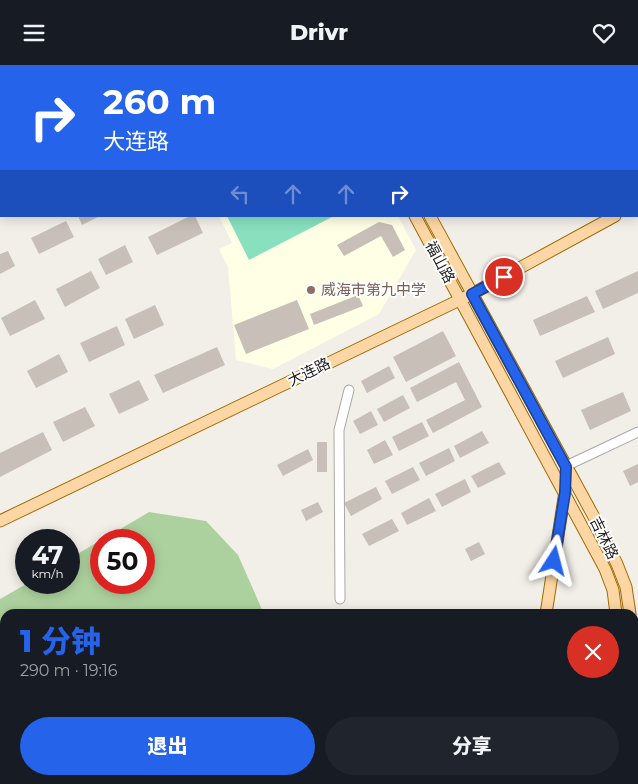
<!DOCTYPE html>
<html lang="zh">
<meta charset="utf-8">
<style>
:root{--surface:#171b24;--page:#20242c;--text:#f1f3f6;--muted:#9ea1a6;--accent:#2563eb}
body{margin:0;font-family:Montserrat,"Noto Sans SC",sans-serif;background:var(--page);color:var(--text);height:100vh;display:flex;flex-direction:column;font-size:19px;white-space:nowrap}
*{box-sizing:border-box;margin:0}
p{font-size:16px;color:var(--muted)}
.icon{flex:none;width:28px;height:28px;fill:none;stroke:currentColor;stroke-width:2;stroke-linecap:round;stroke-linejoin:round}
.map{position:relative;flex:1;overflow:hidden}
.details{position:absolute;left:0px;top:544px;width:639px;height:176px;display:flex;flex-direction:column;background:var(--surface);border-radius:15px 15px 0 0;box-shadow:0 2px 12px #0003}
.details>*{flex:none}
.hud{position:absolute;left:0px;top:0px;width:639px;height:152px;box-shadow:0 2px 12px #0003;background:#2563eb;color:#fff;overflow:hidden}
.speed{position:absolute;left:15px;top:464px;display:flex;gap:10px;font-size:25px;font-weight:700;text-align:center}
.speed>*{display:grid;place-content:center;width:65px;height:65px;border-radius:50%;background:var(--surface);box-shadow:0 2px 12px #0003;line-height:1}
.speed small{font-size:12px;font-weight:400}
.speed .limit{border:8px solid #d22;background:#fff;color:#111}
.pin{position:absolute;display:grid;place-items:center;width:42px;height:42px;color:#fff;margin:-21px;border:2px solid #fff;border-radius:50%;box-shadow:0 1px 5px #0007}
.me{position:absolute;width:55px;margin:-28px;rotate:9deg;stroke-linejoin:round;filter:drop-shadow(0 0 4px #0008)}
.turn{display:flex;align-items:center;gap:18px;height:105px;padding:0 20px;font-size:22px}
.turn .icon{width:65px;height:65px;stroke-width:2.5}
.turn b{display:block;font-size:35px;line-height:42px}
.lanes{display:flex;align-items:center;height:48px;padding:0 20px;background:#0003;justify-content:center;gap:25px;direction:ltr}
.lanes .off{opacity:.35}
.round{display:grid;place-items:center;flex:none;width:52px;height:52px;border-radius:26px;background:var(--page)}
.headline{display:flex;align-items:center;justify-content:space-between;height:85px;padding:0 20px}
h1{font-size:30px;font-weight:800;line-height:38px;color:var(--accent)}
.cta{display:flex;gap:10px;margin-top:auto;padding:10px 20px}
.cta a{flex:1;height:58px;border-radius:30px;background:var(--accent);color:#fff;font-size:20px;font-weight:800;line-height:58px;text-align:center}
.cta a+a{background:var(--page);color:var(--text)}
header{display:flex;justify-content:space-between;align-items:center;height:65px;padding:0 20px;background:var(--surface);font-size:22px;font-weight:800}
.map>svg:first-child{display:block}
.education{fill:#ffffe5}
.forest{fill:#add19e}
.pitch{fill:#88e0be}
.building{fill:#c7bfb8}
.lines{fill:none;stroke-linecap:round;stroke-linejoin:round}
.minor-casing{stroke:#a9a9a9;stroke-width:11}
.major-casing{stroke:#a06b00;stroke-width:13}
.minor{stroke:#fff;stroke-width:9}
.major{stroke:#fcd6a4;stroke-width:11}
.route-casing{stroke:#184099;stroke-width:12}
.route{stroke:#2563eb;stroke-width:9}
.education-dot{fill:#8d6e63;stroke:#fff;stroke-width:2}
.labels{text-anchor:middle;stroke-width:4;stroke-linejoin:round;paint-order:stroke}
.street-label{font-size:15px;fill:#222;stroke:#fff}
.education-label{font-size:15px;fill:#785e54;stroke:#fff;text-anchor:start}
</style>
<header><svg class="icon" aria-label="menu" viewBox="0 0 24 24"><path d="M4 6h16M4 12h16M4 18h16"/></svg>Drivr<svg class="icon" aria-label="heart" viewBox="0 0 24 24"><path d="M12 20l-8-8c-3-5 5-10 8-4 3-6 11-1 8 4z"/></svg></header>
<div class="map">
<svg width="638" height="719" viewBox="0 0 638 719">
<rect width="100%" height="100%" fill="#f2efe9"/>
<path class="education" d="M219,151h179l18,34 -37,64 -106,55 -37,-9 -8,-93 -9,-18 13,-6z"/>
<path class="forest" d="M149,447l57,9 32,34 26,59h-259v166h270l-3,4h-272v-185l28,-16h41v-24l32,-19v43h43v-43h-42z"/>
<path class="pitch" d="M227,151h107l-85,44z"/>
<g class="building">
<path d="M78,151h22l-18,9z"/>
<path d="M190,151h5l8,17 -46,22 -9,-18z"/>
<path d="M66,156l8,16 -35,17 -8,-16z"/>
<path d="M379,157l13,3 13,25 -12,7 -12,-21 -37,20 -7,-11z"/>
<path d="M125,180l8,17 -27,13 -8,-16z"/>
<path d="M8,186l7,15 -15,8v-20z"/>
<path d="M91,206l9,17 -35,19 -9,-18z"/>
<path d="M638,206v22l-35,16 -8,-18z"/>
<path d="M358,230l5,11 -49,19 -4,-11z"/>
<path d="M587,231l8,16 -55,24 -7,-16z"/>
<path d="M35,235l10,19 -35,17 -9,-18z"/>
<path d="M297,235l12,29 -63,25 -12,-29z"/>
<path d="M155,240l9,20 -30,14 -9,-20z"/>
<path d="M117,261l8,19 -36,17 -9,-19z"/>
<path d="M443,266l13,25 -50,26 -13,-25z"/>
<path d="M608,272l7,17 -52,24 -8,-17z"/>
<path d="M217,282l8,18 -62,28 -9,-18z"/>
<path d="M59,289l9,18 -32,16 -9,-17z"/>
<path d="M459,297l23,45 -49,26 -7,-13 39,-20 -9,-18 -39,20 -7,-14z"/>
<path d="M389,301l6,12 -28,15 -6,-12z"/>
<path d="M139,315l10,20 -30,14 -10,-20z"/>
<path d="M623,327l8,19 -41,19 -9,-20z"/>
<path d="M403,330l7,13 -26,14 -7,-13z"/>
<path d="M85,342l10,19 -32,16 -10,-20z"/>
<path d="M371,346l7,14 -18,9 -7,-13z"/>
<path d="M422,357l7,14 -30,15 -7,-14z"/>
<path d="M482,366l7,12 -29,15 -6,-12z"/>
<path d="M43,367l9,18 -52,27v-24z"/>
<path d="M385,375l8,15 -19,9 -7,-14z"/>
<rect x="317" y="377" width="10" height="30"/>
<path d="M449,383l6,13 -29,15 -7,-13z"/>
<path d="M308,384l5,11 -30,16 -6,-11z"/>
<path d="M499,397l7,12 -28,14 -7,-12z"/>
<path d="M638,399v18l-8,4 -7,-15z"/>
<path d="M413,402l7,13 -28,14 -7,-13z"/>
<path d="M465,414l6,13 -29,15 -7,-13z"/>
<path d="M376,422l6,12 -31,17 -7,-13z"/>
<path d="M429,433l7,13 -29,14 -6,-12z"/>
<path d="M318,437l5,10 -17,9 -5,-11z"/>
<path d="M392,454l7,12 -30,15 -7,-12z"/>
<path d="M479,477l6,12 -14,7 -6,-12z"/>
</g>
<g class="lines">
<g class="minor-casing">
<g id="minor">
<path d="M570,1l3,-1"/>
<path d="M566,401l72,-34"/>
<path d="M340,534l-1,-169 10,-40"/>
</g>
</g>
<g class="major-casing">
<g id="major">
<path d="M336,0l1,1"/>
<path d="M351,0v1"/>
<path d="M415,151l190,353 8,21 3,24"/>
<path d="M430,151l164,301 23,47 9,23 4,27"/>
<path d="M0,456l472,-227 143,-78"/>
<path d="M546,549l19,-123"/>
<path d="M634,580l4,22"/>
<path d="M634,661l2,11"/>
<path d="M487,719l2,-4"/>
</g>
</g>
<use href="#minor" class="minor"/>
<use href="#major" class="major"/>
</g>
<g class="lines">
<g class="route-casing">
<path id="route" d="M504,212l-32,17 94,173 -1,26 -11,68"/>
</g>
<use href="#route" class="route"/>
</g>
<circle class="education-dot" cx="311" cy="225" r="5"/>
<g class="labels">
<g class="street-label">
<text transform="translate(440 197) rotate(62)" y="5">福山路</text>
<text transform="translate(309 307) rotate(-26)" y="5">大连路</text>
<text transform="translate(604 473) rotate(64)" y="5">吉林路</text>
</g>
<g class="education-label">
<text x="321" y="230">威海市第九中学</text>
</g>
</g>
</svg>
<div class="speed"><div>47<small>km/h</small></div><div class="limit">50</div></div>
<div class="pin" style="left:504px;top:212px;background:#d93025"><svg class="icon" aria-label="arrive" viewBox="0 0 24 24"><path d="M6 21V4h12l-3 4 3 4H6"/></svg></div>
<svg class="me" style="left:554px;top:496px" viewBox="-20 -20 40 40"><path d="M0-17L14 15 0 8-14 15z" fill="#2563eb" stroke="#fff" stroke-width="4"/></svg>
<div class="hud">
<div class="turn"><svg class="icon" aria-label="right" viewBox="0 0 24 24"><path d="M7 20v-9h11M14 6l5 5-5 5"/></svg><div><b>260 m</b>大连路</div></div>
<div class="lanes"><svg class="icon off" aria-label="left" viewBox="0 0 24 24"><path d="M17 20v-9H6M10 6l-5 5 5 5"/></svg><svg class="icon off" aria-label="ahead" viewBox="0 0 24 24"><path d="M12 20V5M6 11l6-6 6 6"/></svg><svg class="icon off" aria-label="ahead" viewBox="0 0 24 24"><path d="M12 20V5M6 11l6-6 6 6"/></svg><svg class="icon" aria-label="right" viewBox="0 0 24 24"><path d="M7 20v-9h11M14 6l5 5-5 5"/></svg></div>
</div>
<section class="details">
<div class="headline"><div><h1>1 分钟</h1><p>290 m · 19:16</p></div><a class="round" style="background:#d93025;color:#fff"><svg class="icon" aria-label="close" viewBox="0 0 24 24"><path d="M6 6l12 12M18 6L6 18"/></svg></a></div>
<div class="cta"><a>退出</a><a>分享</a></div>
</section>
</div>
